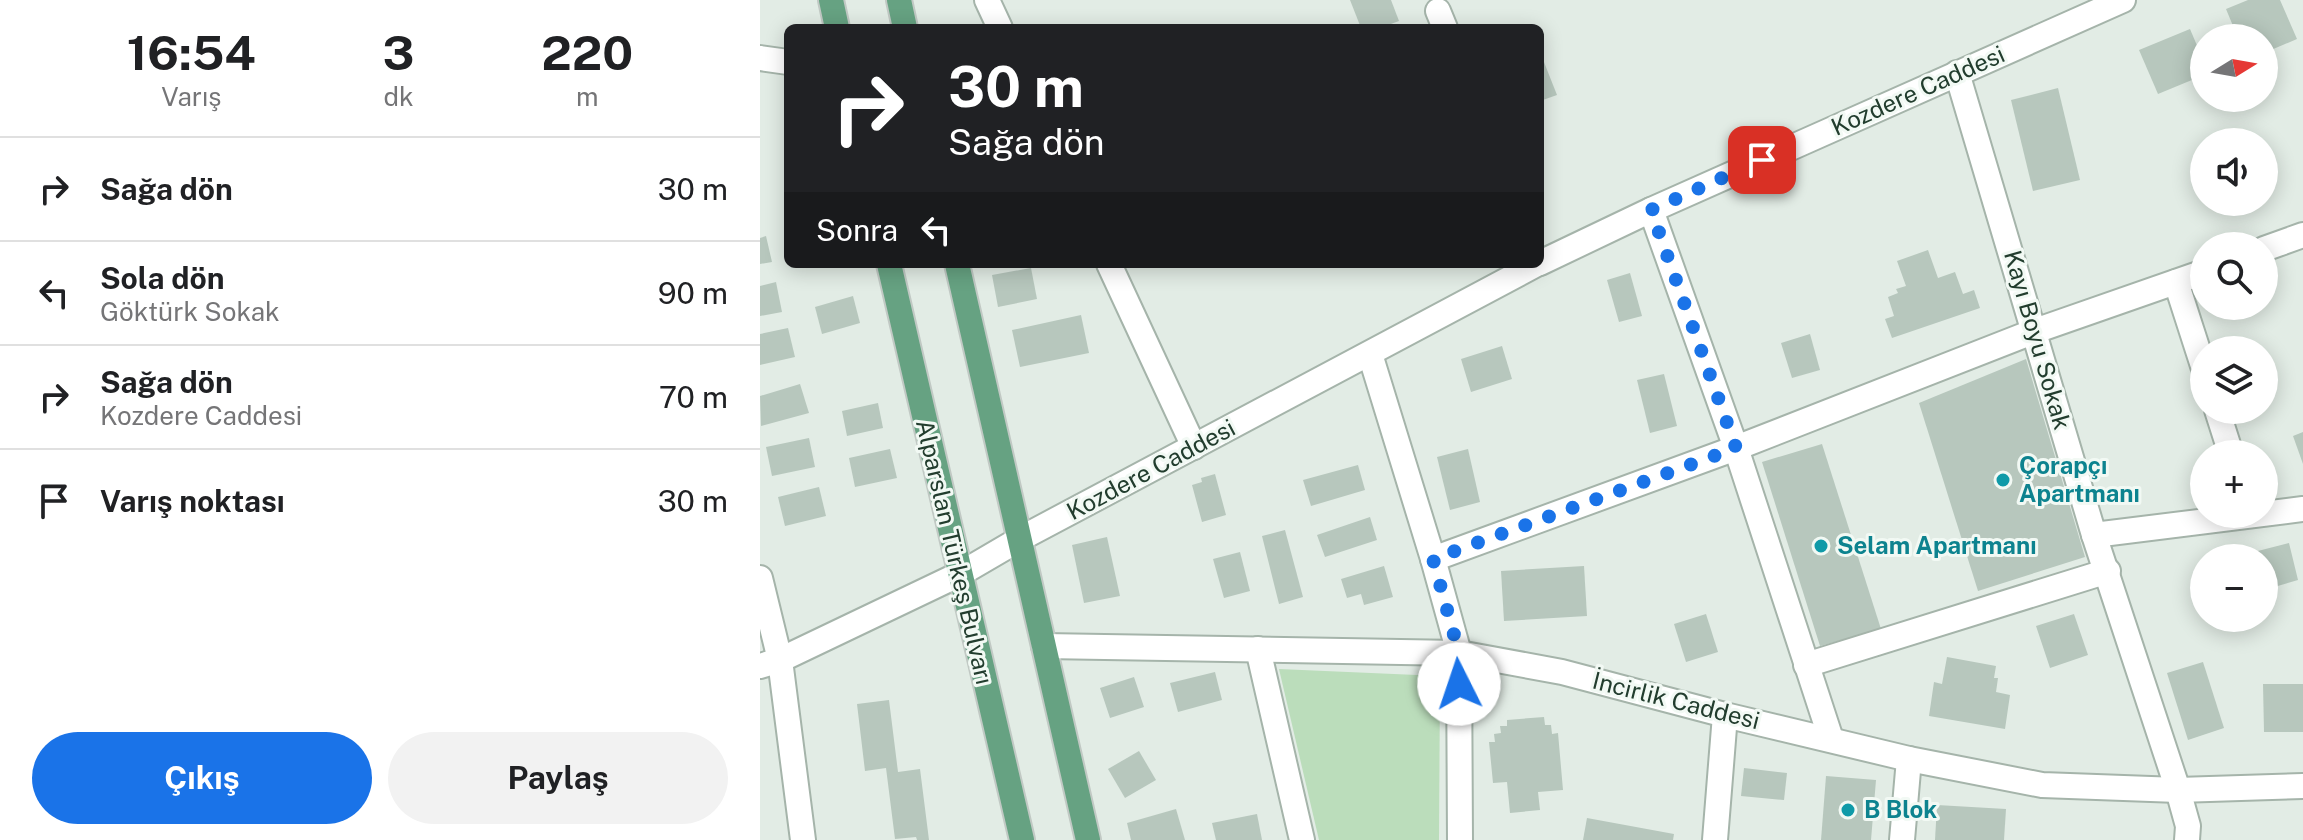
<!DOCTYPE html>
<html lang="tr">
<meta charset="utf-8">
<style>
:root{--surface:#fff;--page:#f2f2f2;--text:#202124;--muted:#757577;--line:#e0e0e0;--accent:#1a73e8}
body{margin:0;font-family:"Public Sans",sans-serif;background:var(--page);color:var(--text);height:100vh;display:flex;flex-direction:column;font-size:30px;white-space:nowrap}
*{box-sizing:border-box;margin:0}
p{font-size:26px;color:var(--muted)}
.icon{flex:none;width:44px;height:44px;fill:none;stroke:currentColor;stroke-width:2;stroke-linecap:round;stroke-linejoin:round}
.map{position:relative;flex:1;overflow:hidden}
.details{display:flex;flex-direction:column;background:var(--surface);width:760px}
.details>*{flex:none}
.banner{position:absolute;left:24px;top:24px;width:760px;height:244px;border-radius:12px;box-shadow:0 4px 20px #0003;background:#202124;color:#fff;overflow:hidden}
.needle{width:52px;rotate:79deg}
.buttons{position:absolute;left:1430px;top:24px;display:grid;gap:16px}
.buttons a{display:grid;place-items:center;width:88px;height:88px;border-radius:50%;background:var(--surface);box-shadow:0 4px 20px #0003;font-size:40px}
.pin{position:absolute;display:grid;place-items:center;width:68px;height:68px;color:#fff;margin:-34px;border-radius:16px;box-shadow:0 4px 12px #0006}
.me{position:absolute;width:88px;margin:-44px;rotate:356deg;stroke-linejoin:round;filter:drop-shadow(0 0 6px #0008)}
.turn{display:flex;align-items:center;gap:28px;height:168px;padding:0 32px;font-size:36px}
.turn .icon{width:104px;height:104px;stroke-width:2.5}
.turn b{display:block;font-size:56px;line-height:68px}
.then{display:flex;align-items:center;height:76px;padding:0 32px;background:#0003;gap:16px;font-size:30px}
.eta{display:flex;justify-content:space-evenly;align-items:center;height:136px;text-align:center}
.eta b{font-size:48px;font-weight:700;line-height:56px}
.action{display:flex;gap:16px;margin-top:auto;padding:16px 32px}
.action a{flex:1;height:92px;border-radius:48px;background:var(--accent);color:#fff;font-size:32px;font-weight:700;line-height:92px;text-align:center}
.action a+a{background:var(--page);color:var(--text)}
ul{padding:0;list-style:none}
li{display:flex;align-items:center;gap:24px;height:104px;padding:0 32px;border-top:2px solid var(--line)}
li div{flex:1}
li b{display:block;font-size:30px}
li em{font-style:normal}
main{display:flex;flex:1;min-height:0}
.map>svg:first-child{display:block}
.green{fill:#bdb}
.building{fill:#b7c7bd}
.lines{fill:none;stroke-linecap:round;stroke-linejoin:round}
.minor-casing{stroke:#a5b4aa;stroke-width:28}
.major-casing{stroke:#c1c9c4;stroke-width:28}
.minor{stroke:#fff;stroke-width:24}
.major{stroke:#66a282;stroke-width:24}
.route{stroke:#1a73e8;stroke-width:14;stroke-dasharray:0 25.2}
.culture-dot{fill:#0f9aa8;stroke:#f2f9f4;stroke-width:3}
.labels{text-anchor:middle;stroke-width:6;stroke-linejoin:round;paint-order:stroke}
.street-label{font-size:24px;fill:#223d2e;stroke:#f2f9f4}
.culture-label{font-size:24px;font-weight:bold;fill:#0d838f;stroke:#f2f9f4;text-anchor:start}
</style>
<main>
<section class="details">
<div class="eta">
<div><b>16:54</b><p>Varış</p></div>
<div><b>3</b><p>dk</p></div>
<div><b>220</b><p>m</p></div>
</div>
<ul>
<li><svg class="icon" aria-label="right" viewBox="0 0 24 24"><path d="M7 20v-9h11M14 6l5 5-5 5"/></svg><div><b>Sağa dön</b></div><em>30 m</em></li>
<li><svg class="icon" aria-label="left" viewBox="0 0 24 24"><path d="M17 20v-9H6M10 6l-5 5 5 5"/></svg><div><b>Sola dön</b><p>Göktürk Sokak</p></div><em>90 m</em></li>
<li><svg class="icon" aria-label="right" viewBox="0 0 24 24"><path d="M7 20v-9h11M14 6l5 5-5 5"/></svg><div><b>Sağa dön</b><p>Kozdere Caddesi</p></div><em>70 m</em></li>
<li><svg class="icon" aria-label="arrive" viewBox="0 0 24 24"><path d="M6 21V4h12l-3 4 3 4H6"/></svg><div><b>Varış noktası</b></div><em>30 m</em></li>
</ul>
<div class="action"><a>Çıkış</a><a>Paylaş</a></div>
</section>
<div class="map">
<svg width="1543" height="840" viewBox="0 0 1543 840">
<rect width="100%" height="100%" fill="#e2ece5"/>
<path class="green" d="M519,669l161,7 -1,164h-120z"/>
<g class="building">
<path d="M590,0h41l8,21 -19,7h-19z"/>
<path d="M1488,0h32l17,39 -33,14v-15h-26l-12,-29z"/>
<path d="M1430,29l14,33v13l-46,19 -19,-44z"/>
<path d="M780,52l17,43 -17,6z"/>
<path d="M1298,88l22,92 -47,11 -22,-91z"/>
<path d="M6,236l6,26 -12,2v-26z"/>
<path d="M1168,250l10,28 17,-6 8,22 11,-4 6,18 -88,30 -7,-19 9,-3 -6,-19 10,-4 -2,-4 10,-3 -9,-25z"/>
<path d="M271,268l6,31 -39,8 -6,-32z"/>
<path d="M870,273l12,43 -23,6 -12,-42z"/>
<path d="M16,282l6,30 -22,4v-30z"/>
<path d="M93,296l7,27 -38,11 -7,-27z"/>
<path d="M321,315l8,38 -69,14 -8,-37z"/>
<path d="M28,328l7,29 -35,8v-31z"/>
<path d="M1050,334l10,36 -28,8 -11,-35z"/>
<path d="M742,346l10,33 -41,13 -10,-33z"/>
<path d="M1266,359l59,198 -107,34 -59,-188z"/>
<path d="M904,374l13,52 -27,7 -13,-53z"/>
<path d="M40,384l9,29 -48,13 -1,-30z"/>
<path d="M118,403l5,25 -36,8 -5,-25z"/>
<path d="M1543,432v32l-10,-28z"/>
<path d="M49,438l6,29 -43,9 -6,-29z"/>
<path d="M1062,444l59,185 -61,17 -58,-184z"/>
<path d="M130,449l7,29 -42,9 -6,-29z"/>
<path d="M708,449l12,53 -30,8 -13,-53z"/>
<path d="M598,465l7,25 -54,16 -8,-26z"/>
<path d="M455,474l11,41 -24,7 -10,-37 10,-3 -1,-4z"/>
<path d="M59,487l7,29 -41,10 -7,-29z"/>
<path d="M610,517l7,23 -52,17 -8,-22z"/>
<path d="M525,530l18,67 -24,7 -17,-68z"/>
<path d="M347,537l13,59 -36,7 -12,-58z"/>
<path d="M1529,543l9,37 -34,10v-32h-13l-1,-5z"/>
<path d="M480,552l10,39 -26,7 -11,-39z"/>
<path d="M624,566l9,31 -29,8 -3,-11 -14,4 -6,-19z"/>
<path d="M824,566l3,50 -83,5 -3,-50z"/>
<path d="M946,614l12,38 -32,10 -12,-38z"/>
<path d="M1314,614l14,41 -38,13 -14,-42z"/>
<path d="M1187,657l49,9 -2,12h4l-2,14 14,3 -5,34 -76,-13 5,-34 8,2z"/>
<path d="M1443,662l21,66 -36,12 -21,-67z"/>
<path d="M455,672l7,28 -44,12 -8,-29z"/>
<path d="M374,677l10,30 -34,11 -10,-30z"/>
<path d="M1503,684h40v48h-39z"/>
<path d="M129,700l9,72 22,-3 9,71h-12l-1,-3 -21,2 -9,-71 -21,3 -8,-67z"/>
<path d="M784,717l1,8h6l1,9 6,-1 5,57 -25,2 2,18 -30,3 -3,-31 -14,1 -4,-41h6l-1,-8 7,-1 -1,-7h7v-6z"/>
<path d="M379,751l17,29 -31,18 -17,-29z"/>
<path d="M984,768l43,5 -3,27 -43,-4z"/>
<path d="M1066,776l50,4 -5,60h-50z"/>
<path d="M1177,805l69,4 -2,31h-69z"/>
<path d="M416,809l9,31h-54l-4,-17z"/>
<path d="M497,814l5,26h-46l-4,-17z"/>
<path d="M827,818l87,16 -1,6h-90z"/>
</g>
<g class="lines">
<g class="minor-casing">
<g id="minor">
<path d="M227,0l13,28"/>
<path d="M678,11l7,17"/>
<path d="M0,58l28,4"/>
<path d="M1197,73l137,462 84,255 10,36 -1,14"/>
<path d="M891,210l85,238 95,291"/>
<path d="M1504,249l39,-14"/>
<path d="M780,263l111,-53 472,-210"/>
<path d="M349,264l85,183"/>
<path d="M1416,282l28,87"/>
<path d="M610,354l63,205 26,94 1,187"/>
<path d="M1457,410l14,44"/>
<path d="M1334,535l209,-26"/>
<path d="M673,559l303,-111 299,-117 169,-59"/>
<path d="M0,578l20,82 23,180"/>
<path d="M284,646l415,7 103,19 163,43 184,44 133,26 136,5 125,-4"/>
<path d="M498,649l44,191"/>
<path d="M1046,665l302,-94"/>
<path d="M0,666l20,-6 180,-86 58,-34 519,-276"/>
<path d="M955,840l10,-125"/>
<path d="M1142,840l7,-81"/>
</g>
</g>
<g class="major-casing">
<g id="major">
<path d="M71,0l6,28"/>
<path d="M139,0l6,28"/>
<path d="M129,264l133,576"/>
<path d="M197,264l131,576"/>
</g>
</g>
<use href="#minor" class="minor"/>
<use href="#major" class="major"/>
</g>
<g class="lines">
<path class="route" d="M699,684v-31l-26,-94 303,-111 -85,-238 111,-50"/>
</g>
<g class="culture-dot">
<circle cx="1243" cy="480" r="8"/>
<circle cx="1061" cy="546" r="8"/>
<circle cx="1088" cy="810" r="8"/>
</g>
<g class="labels">
<g class="street-label">
<text transform="translate(1158 91) rotate(-24)" y="8">Kozdere Caddesi</text>
<text transform="translate(1277 340) rotate(74)" y="8">Kayı Boyu Sokak</text>
<text transform="translate(391 470) rotate(-28)" y="8">Kozdere Caddesi</text>
<text transform="translate(194 552) rotate(77)" y="8">Alparslan Türkeş Bulvarı</text>
<text transform="translate(916 701) rotate(14)" y="8">İncirlik Caddesi</text>
</g>
<g class="culture-label">
<text x="1259" y="474">Çorapçı<tspan x="1259" dy="28">Apartmanı</tspan></text>
<text x="1077" y="554">Selam Apartmanı</text>
<text x="1104" y="818">B Blok</text>
</g>
</g>
</svg>
<div class="buttons">
<a><svg class="needle" viewBox="-14 -14 28 28"><path d="M0-13l5 13h-10z" fill="#e53935"/><path d="M0 13l5-13h-10z" fill="#757577"/></svg></a>
<a><svg class="icon" aria-label="sound" viewBox="0 0 24 24"><path d="M4 9h4l5-4v14l-5-4H4zM17 9q2 3 0 6"/></svg></a>
<a><svg class="icon" aria-label="search" viewBox="0 0 24 24"><circle cx="10" cy="10" r="6"/><path d="M15 15l6 6"/></svg></a>
<a><svg class="icon" aria-label="layers" viewBox="0 0 24 24"><path d="M12 4l9 5-9 5-9-5zM3 14l9 5 9-5"/></svg></a>
<a>+</a>
<a>−</a>
</div>
<div class="pin" style="left:1002px;top:160px;background:#d93025"><svg class="icon" aria-label="arrive" viewBox="0 0 24 24"><path d="M6 21V4h12l-3 4 3 4H6"/></svg></div>
<svg class="me" style="left:699px;top:684px" viewBox="-20 -20 40 40"><circle r="19" fill="#fff"/><path d="M0-13L10 11 0 6-10 11z" fill="#1a73e8"/></svg>
<div class="banner">
<div class="turn"><svg class="icon" aria-label="right" viewBox="0 0 24 24"><path d="M7 20v-9h11M14 6l5 5-5 5"/></svg><div><b>30 m</b>Sağa dön</div></div>
<div class="then">Sonra<svg class="icon" aria-label="left" viewBox="0 0 24 24"><path d="M17 20v-9H6M10 6l-5 5 5 5"/></svg></div>
</div>
</div>
</main>
